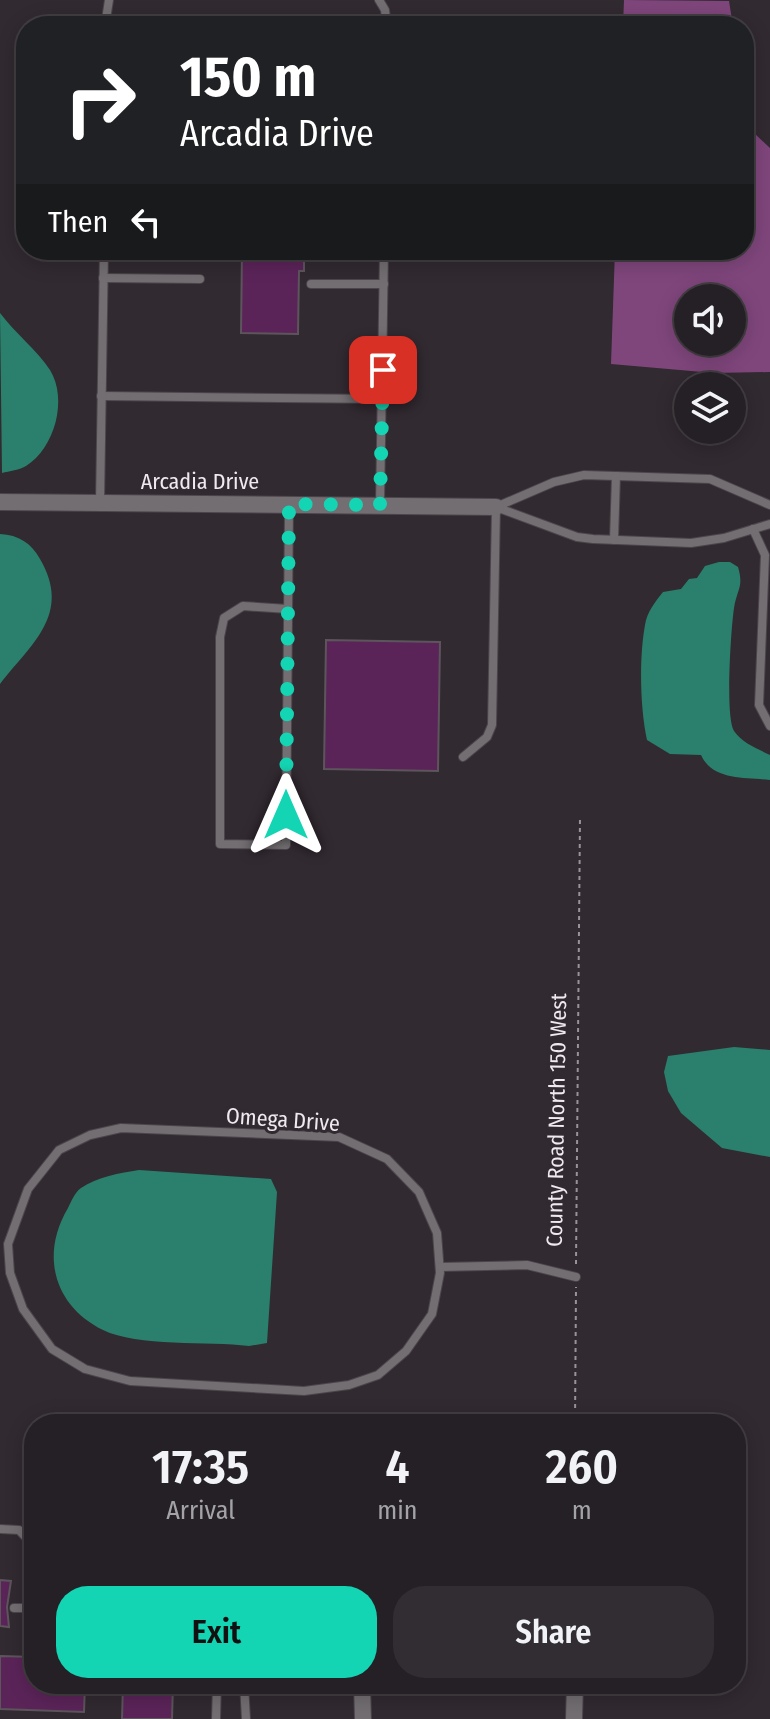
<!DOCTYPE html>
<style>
:root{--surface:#252025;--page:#312d32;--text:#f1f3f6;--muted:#a3a3a7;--line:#423e42;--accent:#14d5b3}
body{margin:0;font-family:"Fira Sans Condensed",sans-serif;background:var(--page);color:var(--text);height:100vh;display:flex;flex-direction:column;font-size:30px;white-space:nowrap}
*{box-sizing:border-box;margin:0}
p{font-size:26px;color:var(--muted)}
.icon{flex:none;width:44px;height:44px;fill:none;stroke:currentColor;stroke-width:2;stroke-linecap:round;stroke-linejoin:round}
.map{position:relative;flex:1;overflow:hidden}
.side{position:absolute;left:24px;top:1414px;width:722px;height:280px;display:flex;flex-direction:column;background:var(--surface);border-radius:32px;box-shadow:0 4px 20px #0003,0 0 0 2px var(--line)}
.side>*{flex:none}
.banner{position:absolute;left:16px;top:16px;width:738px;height:244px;border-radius:32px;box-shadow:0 4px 20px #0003,0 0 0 2px var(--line);background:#202124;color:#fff;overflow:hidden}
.tools{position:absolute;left:674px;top:284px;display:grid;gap:16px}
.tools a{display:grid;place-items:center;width:72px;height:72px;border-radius:50%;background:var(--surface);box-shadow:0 4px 20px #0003,0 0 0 2px var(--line);font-size:40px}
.pin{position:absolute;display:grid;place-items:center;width:68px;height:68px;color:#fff;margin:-34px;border-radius:16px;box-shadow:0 4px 12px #0006}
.me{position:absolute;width:88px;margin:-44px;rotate:0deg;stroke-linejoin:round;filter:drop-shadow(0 0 6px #0008)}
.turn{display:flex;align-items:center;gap:28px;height:168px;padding:0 32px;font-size:36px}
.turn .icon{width:104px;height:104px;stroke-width:2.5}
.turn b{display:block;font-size:56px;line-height:68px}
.then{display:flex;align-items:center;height:76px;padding:0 32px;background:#0003;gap:16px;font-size:30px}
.eta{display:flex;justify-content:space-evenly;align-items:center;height:136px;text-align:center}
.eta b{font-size:48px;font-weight:600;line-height:56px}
.action{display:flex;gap:16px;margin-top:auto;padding:16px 32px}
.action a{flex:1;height:92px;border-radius:32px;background:var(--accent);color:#111;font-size:32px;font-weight:600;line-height:92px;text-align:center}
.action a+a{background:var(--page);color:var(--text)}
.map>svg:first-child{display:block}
.forest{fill:#7f467c;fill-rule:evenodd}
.water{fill:#2a806d}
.building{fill:#5b2459;stroke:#5d555c;stroke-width:2}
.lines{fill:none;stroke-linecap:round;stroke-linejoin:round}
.service-casing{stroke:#4c454c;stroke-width:10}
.minor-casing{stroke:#4c454c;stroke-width:18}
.path{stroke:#999499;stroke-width:2;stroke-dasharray:4 4;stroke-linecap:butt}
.service{stroke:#726e71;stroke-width:8}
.minor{stroke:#726e71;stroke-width:16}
.route{stroke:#14d5b3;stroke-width:14;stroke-dasharray:0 25.2}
.labels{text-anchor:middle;stroke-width:6;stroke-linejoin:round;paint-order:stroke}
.street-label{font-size:22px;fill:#efeaef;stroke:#312a31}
</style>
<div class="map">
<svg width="770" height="1719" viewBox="0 0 770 1719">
<rect width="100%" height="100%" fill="#312a31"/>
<g class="forest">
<path d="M624,0l105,1 4,25h-110z"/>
<path d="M744,82l10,51 16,15v224l-56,1 -103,-9 4,-114h129zM688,298h44v44h-44z"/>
</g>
<g class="water">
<path d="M0,313c15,20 36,36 50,57 18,29 5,78 -24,96 -6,4 -17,5 -24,7z"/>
<path d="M0,534c19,1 31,9 40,25 32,55 -8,84 -40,125z"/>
<path d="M719,562h11l8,5c6,20 -1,22 -4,41 -3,20 -9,109 0,123 8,12 24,18 36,24v25c-25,-3 -57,1 -69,-25l-31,-1 -23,-14c-7,-32 -8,-82 -2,-115 2,-13 10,-23 18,-33l18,-3 8,-10 8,-1 8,-12z"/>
<path d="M734,1047l36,3v107l-48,-9 -41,-35 -13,-22 -4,-19 4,-16z"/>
<path d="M139,1170l132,9 6,13 -10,151 -18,3c-40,-5 -112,1 -146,-16 -49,-24 -63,-75 -35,-122 3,-6 7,-16 13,-20 16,-11 39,-15 58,-18z"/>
</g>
<g class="building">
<path d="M242,250h62v21h-5l-1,63 -57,-1z"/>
<path d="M326,640l114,2 -2,129 -114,-2z"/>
<path d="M0,1580l11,1 -4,26 2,20 -9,-1z"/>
<path d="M0,1656l34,1v27h51l-1,28 -84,-3z"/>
<path d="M123,1684h50l-1,35h-50z"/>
</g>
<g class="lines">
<g class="service-casing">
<g id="service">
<path d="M379,0l6,10 2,16"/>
<path d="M105,26l4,-26"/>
<path d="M103,278l97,1"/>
<path d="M311,284h73"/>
<path d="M101,396l281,3"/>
<path d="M100,503l4,-253"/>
<path d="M380,505l4,-255"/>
<path d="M770,505l-60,-26 -126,-4 -30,7 -58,25 81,30 16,2 98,4 33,-5 46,-14"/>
<path d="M753,529l12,26 -6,150 11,21"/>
<path d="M614,540l2,-64"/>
<path d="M288,609l-45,-3 -19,12 -4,19v207l66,1 3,-340"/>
<path d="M463,757l24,-20 5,-12 4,-218"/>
<path d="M121,1128l218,9 48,22 32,33 18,41 3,40 -8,41 -26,37 -28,24 -29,10 -45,6 -174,-10 -45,-12 -33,-20 -29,-40 -13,-36 -2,-29 20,-55 31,-39 31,-15z"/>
<path d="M440,1267l87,-2 49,12"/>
<path d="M0,1529l19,1 15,16"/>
<path d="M14,1608h20"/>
<path d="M244,1684l2,35"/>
<path d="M216,1719l1,-35"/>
</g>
</g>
<g class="minor-casing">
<g id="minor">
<path d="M0,502l496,5"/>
<path d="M362,1684l1,35"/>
<path d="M574,1719l1,-35"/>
</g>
</g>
<g class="path">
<path d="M576,1264l4,-447"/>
<path d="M575,1424l1,-137"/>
</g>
<use href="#service" class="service"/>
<use href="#minor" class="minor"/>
</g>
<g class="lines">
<path class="route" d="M286,815l3,-311 91,1 3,-135"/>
</g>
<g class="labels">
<g class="street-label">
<text x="200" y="489">Arcadia Drive</text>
<text transform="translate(283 1119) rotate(4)" y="8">Omega Drive</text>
<text transform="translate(556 1120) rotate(-89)" y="8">County Road North 150 West</text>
</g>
</g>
</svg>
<div class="tools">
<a><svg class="icon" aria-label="sound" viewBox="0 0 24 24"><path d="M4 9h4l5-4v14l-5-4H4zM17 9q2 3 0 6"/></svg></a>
<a><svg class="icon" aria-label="layers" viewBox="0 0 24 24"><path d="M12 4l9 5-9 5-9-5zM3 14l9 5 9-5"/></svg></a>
</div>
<div class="pin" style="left:383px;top:370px;background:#d93025"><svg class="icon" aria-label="arrive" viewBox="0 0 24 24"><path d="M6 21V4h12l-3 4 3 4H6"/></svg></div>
<svg class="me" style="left:286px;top:815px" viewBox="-20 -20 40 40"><path d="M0-17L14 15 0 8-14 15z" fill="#14d5b3" stroke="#fff" stroke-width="4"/></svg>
<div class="banner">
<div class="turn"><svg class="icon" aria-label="right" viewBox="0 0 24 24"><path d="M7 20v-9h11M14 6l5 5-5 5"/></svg><div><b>150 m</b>Arcadia Drive</div></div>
<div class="then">Then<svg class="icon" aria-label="left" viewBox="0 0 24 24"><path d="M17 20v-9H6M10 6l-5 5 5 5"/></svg></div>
</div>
<section class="side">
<div class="eta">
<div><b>17:35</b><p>Arrival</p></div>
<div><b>4</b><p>min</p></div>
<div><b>260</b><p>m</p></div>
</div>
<div class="action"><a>Exit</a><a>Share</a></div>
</section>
</div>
